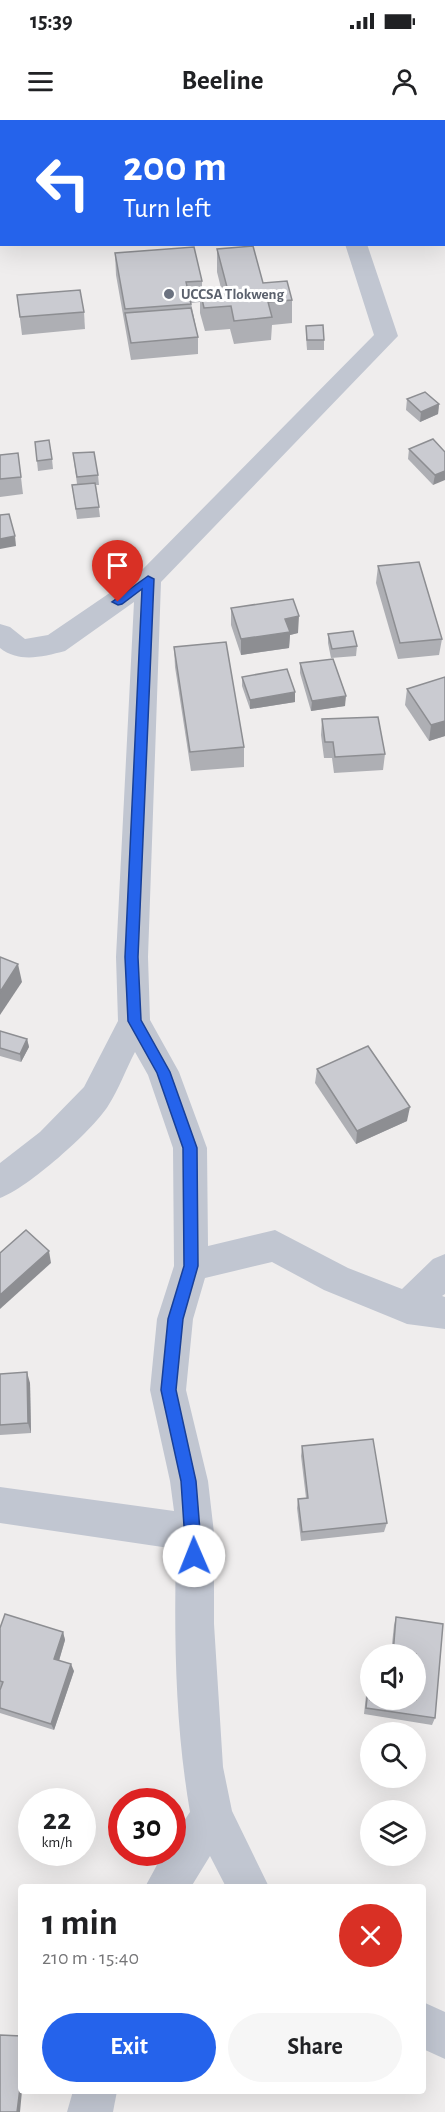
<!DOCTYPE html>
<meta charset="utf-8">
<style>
:root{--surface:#fff;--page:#f6f6f6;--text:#202124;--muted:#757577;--accent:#2563eb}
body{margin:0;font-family:"Alegreya Sans",sans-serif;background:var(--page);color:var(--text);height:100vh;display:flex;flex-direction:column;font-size:22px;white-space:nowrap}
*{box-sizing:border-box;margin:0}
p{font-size:20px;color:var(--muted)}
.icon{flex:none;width:33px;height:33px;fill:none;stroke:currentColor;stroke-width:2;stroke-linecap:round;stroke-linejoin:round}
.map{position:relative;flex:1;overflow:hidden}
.drawer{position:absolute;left:18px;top:1764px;width:408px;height:210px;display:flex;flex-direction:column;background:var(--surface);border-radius:6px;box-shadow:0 6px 24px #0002}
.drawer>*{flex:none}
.hud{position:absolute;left:0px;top:0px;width:446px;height:126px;box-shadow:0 6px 24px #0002;background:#2563eb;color:#fff;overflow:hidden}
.tools{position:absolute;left:360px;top:1524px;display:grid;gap:12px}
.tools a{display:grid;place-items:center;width:66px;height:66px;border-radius:50%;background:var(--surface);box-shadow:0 6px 24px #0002;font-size:30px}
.speed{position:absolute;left:18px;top:1668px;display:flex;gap:12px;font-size:30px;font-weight:700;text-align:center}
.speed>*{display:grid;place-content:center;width:78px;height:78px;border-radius:50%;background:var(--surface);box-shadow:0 6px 24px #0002;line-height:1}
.speed small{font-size:15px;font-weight:400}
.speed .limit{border:9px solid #d22;background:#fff;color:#111}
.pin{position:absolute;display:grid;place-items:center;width:51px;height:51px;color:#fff;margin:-62px -26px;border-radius:50% 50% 50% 0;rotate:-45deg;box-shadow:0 0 6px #0007}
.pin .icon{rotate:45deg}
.me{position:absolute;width:66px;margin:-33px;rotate:359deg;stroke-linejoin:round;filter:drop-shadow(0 0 4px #0008)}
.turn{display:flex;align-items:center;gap:21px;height:126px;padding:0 24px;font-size:27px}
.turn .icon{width:78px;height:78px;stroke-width:2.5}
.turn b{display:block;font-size:42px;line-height:51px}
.round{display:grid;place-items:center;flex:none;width:63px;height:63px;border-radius:32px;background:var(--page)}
.summary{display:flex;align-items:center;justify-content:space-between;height:102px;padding:0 24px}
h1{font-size:36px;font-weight:700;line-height:45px}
.primary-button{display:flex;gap:12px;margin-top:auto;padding:12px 24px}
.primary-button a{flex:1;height:69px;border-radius:36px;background:var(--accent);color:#fff;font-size:24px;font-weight:700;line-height:69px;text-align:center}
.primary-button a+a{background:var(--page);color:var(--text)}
.status{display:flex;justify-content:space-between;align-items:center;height:42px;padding:0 30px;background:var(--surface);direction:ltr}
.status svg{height:16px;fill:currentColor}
header{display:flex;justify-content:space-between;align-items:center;height:78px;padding:0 24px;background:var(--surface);font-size:27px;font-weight:700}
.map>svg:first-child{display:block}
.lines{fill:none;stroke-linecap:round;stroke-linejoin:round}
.street{fill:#c1c6d1;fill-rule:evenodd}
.secondary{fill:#c0c7d4;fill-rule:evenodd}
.wall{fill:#aeafb4}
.shaded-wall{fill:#8d8e92}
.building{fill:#cacbd1;stroke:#8d8e92;stroke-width:1.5}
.route{fill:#2563eb;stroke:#184099;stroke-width:1.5}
.worship-dot{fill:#6b7280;stroke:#fff;stroke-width:2}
.labels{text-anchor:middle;stroke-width:6;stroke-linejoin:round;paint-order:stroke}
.far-worship-label{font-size:15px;font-weight:bold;fill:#5b616d;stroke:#fff;text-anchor:start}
</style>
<div class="status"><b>15:39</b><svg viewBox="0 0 49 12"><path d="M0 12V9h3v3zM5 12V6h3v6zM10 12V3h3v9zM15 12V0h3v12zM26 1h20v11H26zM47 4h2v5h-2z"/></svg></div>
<header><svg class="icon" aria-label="menu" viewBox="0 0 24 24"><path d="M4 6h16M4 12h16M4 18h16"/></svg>Beeline<svg class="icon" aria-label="person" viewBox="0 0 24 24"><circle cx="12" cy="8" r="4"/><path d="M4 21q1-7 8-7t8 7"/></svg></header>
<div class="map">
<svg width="445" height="1992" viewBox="0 0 445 1992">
<rect width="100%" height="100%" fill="#efeded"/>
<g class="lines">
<g class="street">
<path d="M213,0h21l1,2h-21z"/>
<rect x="296" y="0" width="20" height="2"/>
<path d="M345,124h22l31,92 -237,246 -13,375 2,63 29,52 28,76 1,98 67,-16 73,38 54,21 31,-30 12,-5v40l-3,2 3,1v32l-38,-5 -12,-5 -71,-29 -52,-28 -67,16 -12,41 -7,71 22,91 6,52v91l9,143 9,44 37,76h-43l-16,-31 -19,31h-46l19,-35h8v-13l18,-27c-15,-87 -16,-175 -14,-263l-176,-26v-36l174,24 -4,-30 -20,-91 7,-71 17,-53 -1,-118 -25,-73 -13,-23c-9,17 -16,37 -27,54 -16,25 -80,82 -108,92v-35l40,-31 44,-45 34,-66 -2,-64 18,-355 -69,49c-23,6 -46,12 -65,-3v-24l10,3 15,12 23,-4 91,-62 235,-238z"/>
<path d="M423,1882l22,10v47l-22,-10z"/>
<path d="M73,1971h44l-4,21h-46z"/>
</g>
<g class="secondary">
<rect x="444" y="58" width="1" height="12"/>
<rect x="0" y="72" width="2" height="14"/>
</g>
</g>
<g class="wall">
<path d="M384,0h49l1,2h-46l-1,-2 -3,1z"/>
<path d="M217,129l46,34 29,17v23l-20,2 -1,15 -37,4 -4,-15 -25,2 -5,-18v-11l-9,1 7,34v17l-67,6 -15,-85 -1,-22 87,28v9l19,-2 -4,-16z"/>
<path d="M17,175l67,17 1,17 -63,6z"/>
<path d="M306,206l18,14v10h-17l-1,-14z"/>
<path d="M407,279l32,5 -1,10 -18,8 -14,-12z"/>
<path d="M35,322l17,17 1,10 -15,2z"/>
<path d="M409,329l36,3 -12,33 -25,-26z"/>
<path d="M18,333l5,41 -23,3v-42z"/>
<path d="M73,333l25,22 1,10h-3l4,32 -23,2 -5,-34 5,-1z"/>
<path d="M378,446l64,73 -3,16 -41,4 -22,-76z"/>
<path d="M231,488l67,25 -8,2 -1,13 -48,7 -10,-30z"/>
<path d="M328,514l29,12 -1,10 -25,2 -3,-15z"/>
<path d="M174,527l70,100v20l-53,4 -16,-104z"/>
<path d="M300,543l45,43 -34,5 -11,-38z"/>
<path d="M242,557l53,15v10l-45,7 -8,-23z"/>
<path d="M445,557v59l-16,5 -24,-36 2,-16z"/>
<path d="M322,599l63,35 -2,16 -49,3 -2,-15h-8l-3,-23z"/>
<path d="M0,911l27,8 2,8 -8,15 -21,-6z"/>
<path d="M317,949l90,52 -51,23 -41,-61z"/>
<path d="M0,1254l30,9 1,50 -31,2z"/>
<path d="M302,1326l85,77 -3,9 -83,9 -4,-33 1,-9 8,-1 -5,-42z"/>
<path d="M396,1497l47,7 -8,94 -3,7 -68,-11 4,-38 2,-7v31h46v-46h-25l3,-29z"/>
<path d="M0,1508l63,4 2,8 -6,21 15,10 -20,59 -54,-17v-23l1,-3h-1z"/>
</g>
<g class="shaded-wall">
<path d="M439,284l-1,10 -18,8 1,-10z"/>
<path d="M445,351v9l-12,5 2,-10z"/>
<path d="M15,416l1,10 -16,3v-10z"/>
<path d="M299,496l-1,17 -8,2 -1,13 -48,7v-16l44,-20z"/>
<path d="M295,572v10l-45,7v-9z"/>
<path d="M346,576l-1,10 -34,5 1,-10z"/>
<path d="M445,601v15l-16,5 2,-16z"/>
<path d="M18,844l4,18 -22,33v-23z"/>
<path d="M27,919l2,8 -8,15 -1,-8z"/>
<path d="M410,987l-3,14 -51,23 1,-13z"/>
<path d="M49,1131l2,12 -51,46v-14z"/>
<path d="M27,1252l3,11 1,50 -3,-10z"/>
<path d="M63,1512l2,8 -8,27 -3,-8z"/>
<path d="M71,1544l3,7 -20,59 -3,-6z"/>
<path d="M21,1960v11h1l-2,21h-3z"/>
</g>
<g class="building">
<path d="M397,0h36l1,2h-37z"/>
<path d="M253,126l10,37 24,-2 5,19 -24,2 4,15 -38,4 -3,-15 -27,2 -4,-18 27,-3 -10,-38z"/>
<path d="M194,127l8,34 -16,1 5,22 -66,5 -10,-56z"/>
<path d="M80,170l4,22 -64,5 -3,-22z"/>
<path d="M191,188l7,29 -67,6 -6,-30z"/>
<path d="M323,205l1,15h-17l-1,-14z"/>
<path d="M425,272l14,12 -18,8 -14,-13z"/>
<path d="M433,319l12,13v19l-10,4 -26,-26z"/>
<path d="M49,320l3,19 -15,2 -2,-19z"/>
<path d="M94,332l4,23 -21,2 -4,-24z"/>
<path d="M18,333l3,24 -21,2v-24z"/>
<path d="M95,363l4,24 -23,2 -4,-24z"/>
<path d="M9,394l6,22 -15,3v-24z"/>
<path d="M419,442l23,77 -42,4 -22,-77z"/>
<path d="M293,479l6,17 -14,3 5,13 -49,7 -10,-31z"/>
<path d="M353,511l4,15 -25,3 -4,-15z"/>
<path d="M226,522l18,105 -54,5 -16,-105z"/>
<path d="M333,539l13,37 -34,5 -12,-38z"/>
<path d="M287,549l8,23 -45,8 -8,-23z"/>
<path d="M445,557v44l-14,4 -24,-36z"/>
<path d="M378,597l7,37 -50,3 -2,-15h-8l-3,-23z"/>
<path d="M0,837l18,7 -18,28z"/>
<path d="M0,911l27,8 -7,15 -20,-6z"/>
<path d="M368,926l42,61 -53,24 -40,-62z"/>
<path d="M26,1110l23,21 -49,44v-42z"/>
<path d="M27,1252l1,51 -28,2v-51z"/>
<path d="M373,1319l14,84 -85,9 -4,-33 10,-1 -6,-52z"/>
<path d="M5,1494l58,18 -9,27 17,5 -20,60 -51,-16v-18l3,-8 -3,-1v-53z"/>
<path d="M396,1497l47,7 -8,94 -69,-10 4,-39v31h46v-46h-23z"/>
<path d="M0,1915l21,1v44l-4,32h-17z"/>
</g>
<path class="route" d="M148,456l6,3 -16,378 3,63 29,52 27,76 1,118 -15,53 -7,71 20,91 6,75 -2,5 -6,3 -5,-3 -3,-5 -5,-75 -20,-91 7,-71 16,-53 -1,-118 -26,-75 -29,-52 -3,-64 17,-368 -20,15 -4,1 -6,-3z"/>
<circle class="worship-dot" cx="169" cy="174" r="6"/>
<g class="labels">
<g class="far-worship-label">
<text x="181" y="179">UCCSA Tlokweng</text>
</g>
</g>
</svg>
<div class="tools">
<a><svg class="icon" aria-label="sound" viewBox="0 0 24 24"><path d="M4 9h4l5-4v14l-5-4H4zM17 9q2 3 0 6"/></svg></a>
<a><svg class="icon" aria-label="search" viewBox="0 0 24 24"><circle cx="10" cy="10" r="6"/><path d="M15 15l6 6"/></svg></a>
<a><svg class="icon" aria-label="layers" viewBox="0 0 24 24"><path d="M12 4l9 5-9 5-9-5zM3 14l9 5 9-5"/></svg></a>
</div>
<div class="speed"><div>22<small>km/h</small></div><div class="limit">30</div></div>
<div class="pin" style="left:118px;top:482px;background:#d93025"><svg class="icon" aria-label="arrive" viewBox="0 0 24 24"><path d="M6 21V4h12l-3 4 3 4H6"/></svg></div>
<svg class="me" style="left:194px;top:1436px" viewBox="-20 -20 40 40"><circle r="19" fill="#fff"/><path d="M0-13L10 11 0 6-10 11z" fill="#2563eb"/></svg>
<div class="hud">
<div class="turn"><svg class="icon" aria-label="left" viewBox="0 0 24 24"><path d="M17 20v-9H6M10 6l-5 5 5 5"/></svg><div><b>200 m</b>Turn left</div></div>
</div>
<section class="drawer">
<div class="summary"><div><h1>1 min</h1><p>210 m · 15:40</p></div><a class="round" style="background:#d93025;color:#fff"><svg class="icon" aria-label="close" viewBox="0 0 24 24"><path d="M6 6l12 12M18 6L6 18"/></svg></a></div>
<div class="primary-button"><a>Exit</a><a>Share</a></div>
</section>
</div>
